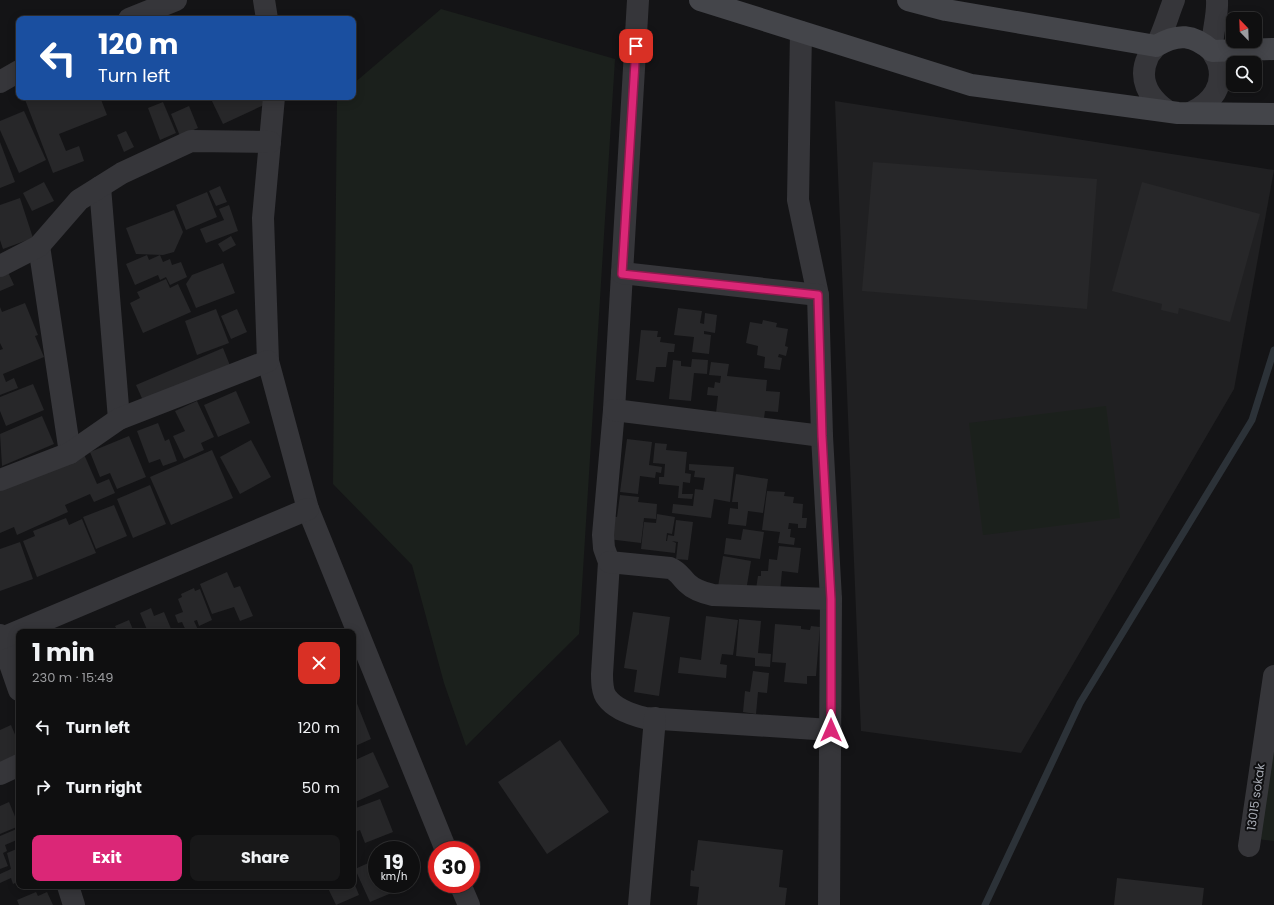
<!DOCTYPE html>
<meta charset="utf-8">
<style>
:root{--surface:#0f0f10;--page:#181819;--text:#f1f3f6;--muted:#9b9c9f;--line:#2f2f30;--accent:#db2777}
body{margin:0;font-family:Poppins,sans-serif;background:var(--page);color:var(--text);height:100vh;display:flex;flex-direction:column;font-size:15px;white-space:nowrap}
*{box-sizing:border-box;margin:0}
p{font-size:13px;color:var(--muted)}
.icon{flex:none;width:22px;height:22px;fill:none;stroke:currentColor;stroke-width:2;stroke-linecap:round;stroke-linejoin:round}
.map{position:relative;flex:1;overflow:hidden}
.sheet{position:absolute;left:16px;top:629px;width:340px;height:260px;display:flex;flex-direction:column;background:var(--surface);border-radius:8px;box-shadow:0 2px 10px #0003,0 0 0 1px var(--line)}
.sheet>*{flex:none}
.hud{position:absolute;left:16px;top:16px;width:340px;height:84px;border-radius:8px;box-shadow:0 2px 10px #0003,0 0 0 1px var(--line);background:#1a4fa0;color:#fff;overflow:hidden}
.needle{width:26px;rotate:337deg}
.controls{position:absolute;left:1226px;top:12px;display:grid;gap:8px}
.controls a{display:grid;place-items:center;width:36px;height:36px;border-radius:8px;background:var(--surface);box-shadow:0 2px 10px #0003,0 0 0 1px var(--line);font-size:20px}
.speed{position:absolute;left:368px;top:841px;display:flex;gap:8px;font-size:20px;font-weight:700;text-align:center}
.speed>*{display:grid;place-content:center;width:52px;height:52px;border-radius:50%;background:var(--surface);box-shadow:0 2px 10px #0003,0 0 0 1px var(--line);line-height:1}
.speed small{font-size:10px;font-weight:400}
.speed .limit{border:6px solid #d22;background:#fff;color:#111}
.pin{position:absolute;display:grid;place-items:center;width:34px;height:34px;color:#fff;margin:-17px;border-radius:8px;box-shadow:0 2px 6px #0006}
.me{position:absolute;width:44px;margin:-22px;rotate:0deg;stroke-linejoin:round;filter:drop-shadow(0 0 3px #0008)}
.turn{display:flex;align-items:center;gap:14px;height:84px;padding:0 16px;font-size:18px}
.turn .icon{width:52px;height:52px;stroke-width:2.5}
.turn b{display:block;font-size:28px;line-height:34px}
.round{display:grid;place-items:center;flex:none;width:42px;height:42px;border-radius:8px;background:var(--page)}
.headline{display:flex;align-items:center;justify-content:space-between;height:68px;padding:0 16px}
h1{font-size:24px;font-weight:700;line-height:30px}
.button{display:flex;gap:8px;margin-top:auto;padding:8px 16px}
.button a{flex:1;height:46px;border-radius:8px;background:var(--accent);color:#fff;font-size:16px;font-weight:700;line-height:46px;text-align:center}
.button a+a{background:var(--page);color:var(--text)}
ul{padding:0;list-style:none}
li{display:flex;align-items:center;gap:12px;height:60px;padding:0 16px}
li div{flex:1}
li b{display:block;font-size:15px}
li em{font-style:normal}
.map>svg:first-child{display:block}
.built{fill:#202022}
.green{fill:#1b201c}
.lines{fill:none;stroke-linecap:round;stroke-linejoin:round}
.stream{stroke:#2c3238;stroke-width:7}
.building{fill:#272729}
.minor{stroke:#36363a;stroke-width:22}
.secondary{stroke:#44454a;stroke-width:22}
.route-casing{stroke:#8e194d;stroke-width:10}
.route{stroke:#db2777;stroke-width:7}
.labels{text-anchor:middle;stroke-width:4;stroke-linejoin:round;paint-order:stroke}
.street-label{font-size:12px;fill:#a7abb4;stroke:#0f0f11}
</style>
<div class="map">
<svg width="1274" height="905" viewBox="0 0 1274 905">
<rect width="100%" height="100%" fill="#141416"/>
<path class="built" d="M835,101l439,69 -40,219 -213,364 -160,-22z"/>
<g class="green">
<path d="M441,9l174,50 -36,575 -113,112 -22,-63 -32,-118 -79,-81 4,-387h16v-13z"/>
<path d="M1106,406l14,112 -137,17 -14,-112z"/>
<path d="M1274,661v180l-18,-2z"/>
</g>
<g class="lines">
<path class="stream" d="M985,905l95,-202 172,-283 22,-70"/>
</g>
<g class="building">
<path d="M24,97h76l7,18 -48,19 7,17 13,-5 5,15 -31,12z"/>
<path d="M210,97h53l3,7 -43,20z"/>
<path d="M163,102l13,31 -16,7 -12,-32z"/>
<path d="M189,106l9,22 -18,8 -9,-22z"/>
<path d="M24,111l22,49 -27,13 -19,-43v-9z"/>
<path d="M126,131l8,16 -10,5 -7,-17z"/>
<path d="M0,142l15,40 -15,6z"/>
<path d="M873,162l224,17 -10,130 -225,-18z"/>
<path d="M44,182l10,19 -22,10 -9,-18z"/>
<path d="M1142,182l118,32 -30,108 -51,-14 -1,6 -17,-4 1,-6 -50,-13z"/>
<path d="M220,186l7,16 -11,4 -7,-15z"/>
<path d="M207,192l10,25 -31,13 -10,-25z"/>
<path d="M20,198l13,40 -30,11 -3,-9v-35z"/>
<path d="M229,205l9,26 -32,12 -6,-14 24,-9 -5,-11z"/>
<path d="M174,210l9,22 -9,20 -11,3 -27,-1 -10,-26z"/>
<path d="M231,236l5,9 -13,7 -5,-8z"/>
<path d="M147,255l2,5 11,-5 3,7 7,-3 2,6 9,-3 6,15 -17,8 -4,-8 -6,3 -2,-5 -23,10 -9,-21z"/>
<path d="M223,263l12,30 -39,15 -10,-24 6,-9z"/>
<path d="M7,270l7,15 -14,6v-18z"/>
<path d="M166,279l4,9 8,-4 13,28 -48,21 -13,-30 10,-5 -3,-6z"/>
<path d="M25,303l13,32 -3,1 9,21 -41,17 3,8 8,-4 4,10 -18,7v-45l3,-1 -3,-6v-36l2,5z"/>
<path d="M678,308l24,3 -2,12 4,1 1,-11 12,2 -2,18 -11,-2v3l7,1 -2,19 -17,-2 2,-15 -20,-2z"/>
<path d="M216,309l13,34 -32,12 -12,-34z"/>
<path d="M237,309l10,23 -16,7 -10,-23z"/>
<path d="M763,320l14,3 -1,4 12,2 -3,17 3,1 -2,9 -7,-2 -1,3 4,1 -2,12 -16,-2 1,-11 -8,-2 1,-9 -12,-3 4,-21 12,2z"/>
<path d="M641,330l17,1 -1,6h4l-1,5 15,2 -1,8h-6l-2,15h-10l-2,15 -18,-2z"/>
<path d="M223,348l8,20 -86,37 -9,-20z"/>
<path d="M692,359l16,1 -1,14 -13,-1 -3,28 -22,-2 4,-39 8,1v5l10,1z"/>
<path d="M711,362l18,2 -2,12 40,4 -1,11 14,1 -2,20 -13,-1 -1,7 -48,-5 2,-17 -11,-1 1,-8 6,1 1,-6 5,1 1,-7 -12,-1z"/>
<path d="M33,384l11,26 -38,16 -6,-15v-14z"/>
<path d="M236,391l14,32 -32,14 -14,-32z"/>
<path d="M197,401l17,36 -13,6 3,7 -20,9 -11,-23 12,-5 -10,-20z"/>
<path d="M42,416l12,28 -52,22 -2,-32z"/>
<path d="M158,423l7,18 4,-2 8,22 -14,5 -3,-7 -11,4 -12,-32z"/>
<path d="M129,436l17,41 -29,12 -7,-16 -10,4 -10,-25z"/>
<path d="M627,439l25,3 -3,23 13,2 -1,6 -5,-1 -1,6 -15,-2 -2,18 -18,-2z"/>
<path d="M251,440l20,37 -31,17 -20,-37z"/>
<path d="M655,443l12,1 -1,6 21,2 -2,21 6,1 -1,9 -7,-1 -1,12h11l-1,5 -14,-1 1,-12 -20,-2v-7h5l1,-13 -12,-1z"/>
<path d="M212,450l21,48 -62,27 -21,-48z"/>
<path d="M83,452l14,32 12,-5 6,14 -21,9 -4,-8 -25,11 3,7 -51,23 -3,-8 -14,6v-44z"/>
<path d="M689,464l45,3 -4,35 -16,-3 -3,19 -39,-5 1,-9 20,2 2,-17 8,1 2,-12 -11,-1 1,-6 -6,-1z"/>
<path d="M736,474l32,5 -5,34 -15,-2 -2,15 -18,-2 2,-16 8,1v-7h-6z"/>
<path d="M150,485l16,39 -33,14 -16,-39z"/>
<path d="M767,491l18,1 -1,4 10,1 -1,6 10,1 -1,14h5l-1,10h-8v-4l-9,-1 -1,6h3l-1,8 5,1 -1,7 -16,-2 2,-11 -18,-2z"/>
<path d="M620,495l19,2 -1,5 19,2 -1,15 -12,-1 -3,25 -33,-4 3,-23 6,1z"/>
<path d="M114,505l13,31 -31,13 -13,-32z"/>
<path d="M657,514l18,3 -3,17 -5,-1 -1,8h1l1,-6 6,1 2,-16 17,2 -5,38 -12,-1 2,-17 -6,-1 4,2 -1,10 -34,-4 3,-27 12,1z"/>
<path d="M66,518l3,7 13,-6 14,34 -59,24 -14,-36 12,-5 -2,-5z"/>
<path d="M743,529l21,3 -4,27 -36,-5 2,-16 15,2z"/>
<path d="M20,542l13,37 -33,12v-42z"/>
<path d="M779,546l22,2 -3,25 -16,-2 -2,21 -24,-3 2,-13h3v-5h7l1,-12 8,1z"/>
<path d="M723,556l28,5 -5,30 -28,-4z"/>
<path d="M227,572l7,16 6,-2 13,30 -13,5 -6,-14 -22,7 -12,-30z"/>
<path d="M194,588l1,3 5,-2 12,31 -13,6 -2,-6 -3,1 5,11h-16l3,-1 -4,-9 -4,1 -3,-8 8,-3 -5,-13 4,-2 -1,-3z"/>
<path d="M151,608l3,8 10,-4 8,19 3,-1 1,2h-28l-8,-19z"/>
<path d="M633,612l37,5 -11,79 -25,-4 3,-22 -13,-2z"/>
<path d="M706,616l32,4 -5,35 -11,-1 -2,10 7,1 -1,13 -48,-5 2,-16 21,3z"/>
<path d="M739,619l22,2 -3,32 13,1 -1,13 -15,-1v-8l-19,-2z"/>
<path d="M129,620l5,12h-22l5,-2 -2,-4z"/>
<path d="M775,624l26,2v3l9,1 1,-4 9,1 -4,49h-9v8l-23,-2 2,-19 -14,-1z"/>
<path d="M753,671l16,2 -2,20 -9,-1 -2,22 -13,-2 2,-21 5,1z"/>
<path d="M356,701l15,38 -18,8v-45z"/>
<path d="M11,725l8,19v11l-19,12v-37z"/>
<path d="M560,740l49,72 -62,42 -49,-72z"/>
<path d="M373,752l16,35 -36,16v-42z"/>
<path d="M380,799l13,33 -28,11 -5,-13 -7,3v-24z"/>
<path d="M9,802l10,24 -19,8v-28z"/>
<path d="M19,828v11l-14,6 2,6 -4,2 5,13 -8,3v-33z"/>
<path d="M698,840l85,10 -4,37 8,1 -2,17h-88l2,-18 -9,-1 1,-16 3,1z"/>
<path d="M19,848v17l-2,1 2,15 -6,3 -2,-6 -11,5v-9l11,-5 -4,-16z"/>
<path d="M375,860l2,4v20h36l-43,18 -15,-33z"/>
<path d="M1117,878l87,10 -2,17h-88z"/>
<path d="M353,880l6,15 -23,10 -9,-19h26z"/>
<path d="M36,892l2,4 9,-4 6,13h-34l-2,-5z"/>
</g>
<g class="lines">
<g class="minor">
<path d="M264,0l3,19"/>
<path d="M638,0l-24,410 -11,125 1,13 5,14 -7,112c0,7 0,18 5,24 8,11 26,17 38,20l186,12"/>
<path d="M129,19l47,-19"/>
<path d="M801,32l-3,168 20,95 4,141 9,163 -2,306"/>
<path d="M0,82l19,-11"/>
<path d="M274,97l-11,121 5,143 40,148 138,341"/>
<path d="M1166,110c-18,-13 -28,-32 -18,-53 2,-5 7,-8 9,-13 7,-14 11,-29 17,-44"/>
<path d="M1192,112c20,-9 33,-27 26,-49 -1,-5 -6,-9 -6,-14 0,-17 6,-32 5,-49"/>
<path d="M100,187l19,232"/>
<path d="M39,246l31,207"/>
<path d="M0,266l39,-20 40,-46 43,-27 69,-32 79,1"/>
<path d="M622,273l196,22"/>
<path d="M614,410l208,26"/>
<path d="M0,480l70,-27 49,-34 149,-58"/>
<path d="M609,562l61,6c8,3 11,9 17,15 7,7 17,10 26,12l118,4"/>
<path d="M0,635l19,55"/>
<path d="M0,639l308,-130"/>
<path d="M0,774l19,-9"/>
<path d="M1249,846l25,-170"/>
<path d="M460,884l9,21"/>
<path d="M68,886l6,19"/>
<path d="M639,905l16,-187"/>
</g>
<g class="secondary">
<path d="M700,0l271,85 207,28 96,1"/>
<path d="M908,0l38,10 210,36c22,-13 37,-12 56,5l62,-2"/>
</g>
</g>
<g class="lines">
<g class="route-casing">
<path id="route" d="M636,46l-14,228 196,21 4,141 9,163v131"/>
</g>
<use href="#route" class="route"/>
</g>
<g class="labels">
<g class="street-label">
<text transform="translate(1256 797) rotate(-82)" y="4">13015 sokak</text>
</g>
</g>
</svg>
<div class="controls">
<a><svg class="needle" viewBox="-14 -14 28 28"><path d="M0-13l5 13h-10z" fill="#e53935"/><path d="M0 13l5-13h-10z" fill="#9b9c9f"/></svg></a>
<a><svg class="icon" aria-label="search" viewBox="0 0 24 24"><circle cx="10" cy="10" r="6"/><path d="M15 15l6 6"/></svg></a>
</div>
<div class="speed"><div>19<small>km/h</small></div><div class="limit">30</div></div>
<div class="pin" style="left:636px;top:46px;background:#d93025"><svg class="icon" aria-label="arrive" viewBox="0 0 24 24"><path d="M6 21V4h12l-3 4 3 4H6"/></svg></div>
<svg class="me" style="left:831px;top:730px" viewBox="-20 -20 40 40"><path d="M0-17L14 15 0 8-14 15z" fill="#db2777" stroke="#fff" stroke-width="4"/></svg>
<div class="hud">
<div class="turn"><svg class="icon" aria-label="left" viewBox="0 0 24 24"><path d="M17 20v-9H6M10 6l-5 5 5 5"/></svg><div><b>120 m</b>Turn left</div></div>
</div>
<section class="sheet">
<div class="headline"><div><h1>1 min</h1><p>230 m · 15:49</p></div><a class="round" style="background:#d93025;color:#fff"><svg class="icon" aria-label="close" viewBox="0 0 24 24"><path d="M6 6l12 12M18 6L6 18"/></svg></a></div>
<ul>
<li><svg class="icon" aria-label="left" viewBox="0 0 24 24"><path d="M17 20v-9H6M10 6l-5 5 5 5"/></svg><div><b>Turn left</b></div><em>120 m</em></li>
<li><svg class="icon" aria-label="right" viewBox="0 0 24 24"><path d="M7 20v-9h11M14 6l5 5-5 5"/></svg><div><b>Turn right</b></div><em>50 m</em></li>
</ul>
<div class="button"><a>Exit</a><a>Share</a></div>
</section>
</div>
